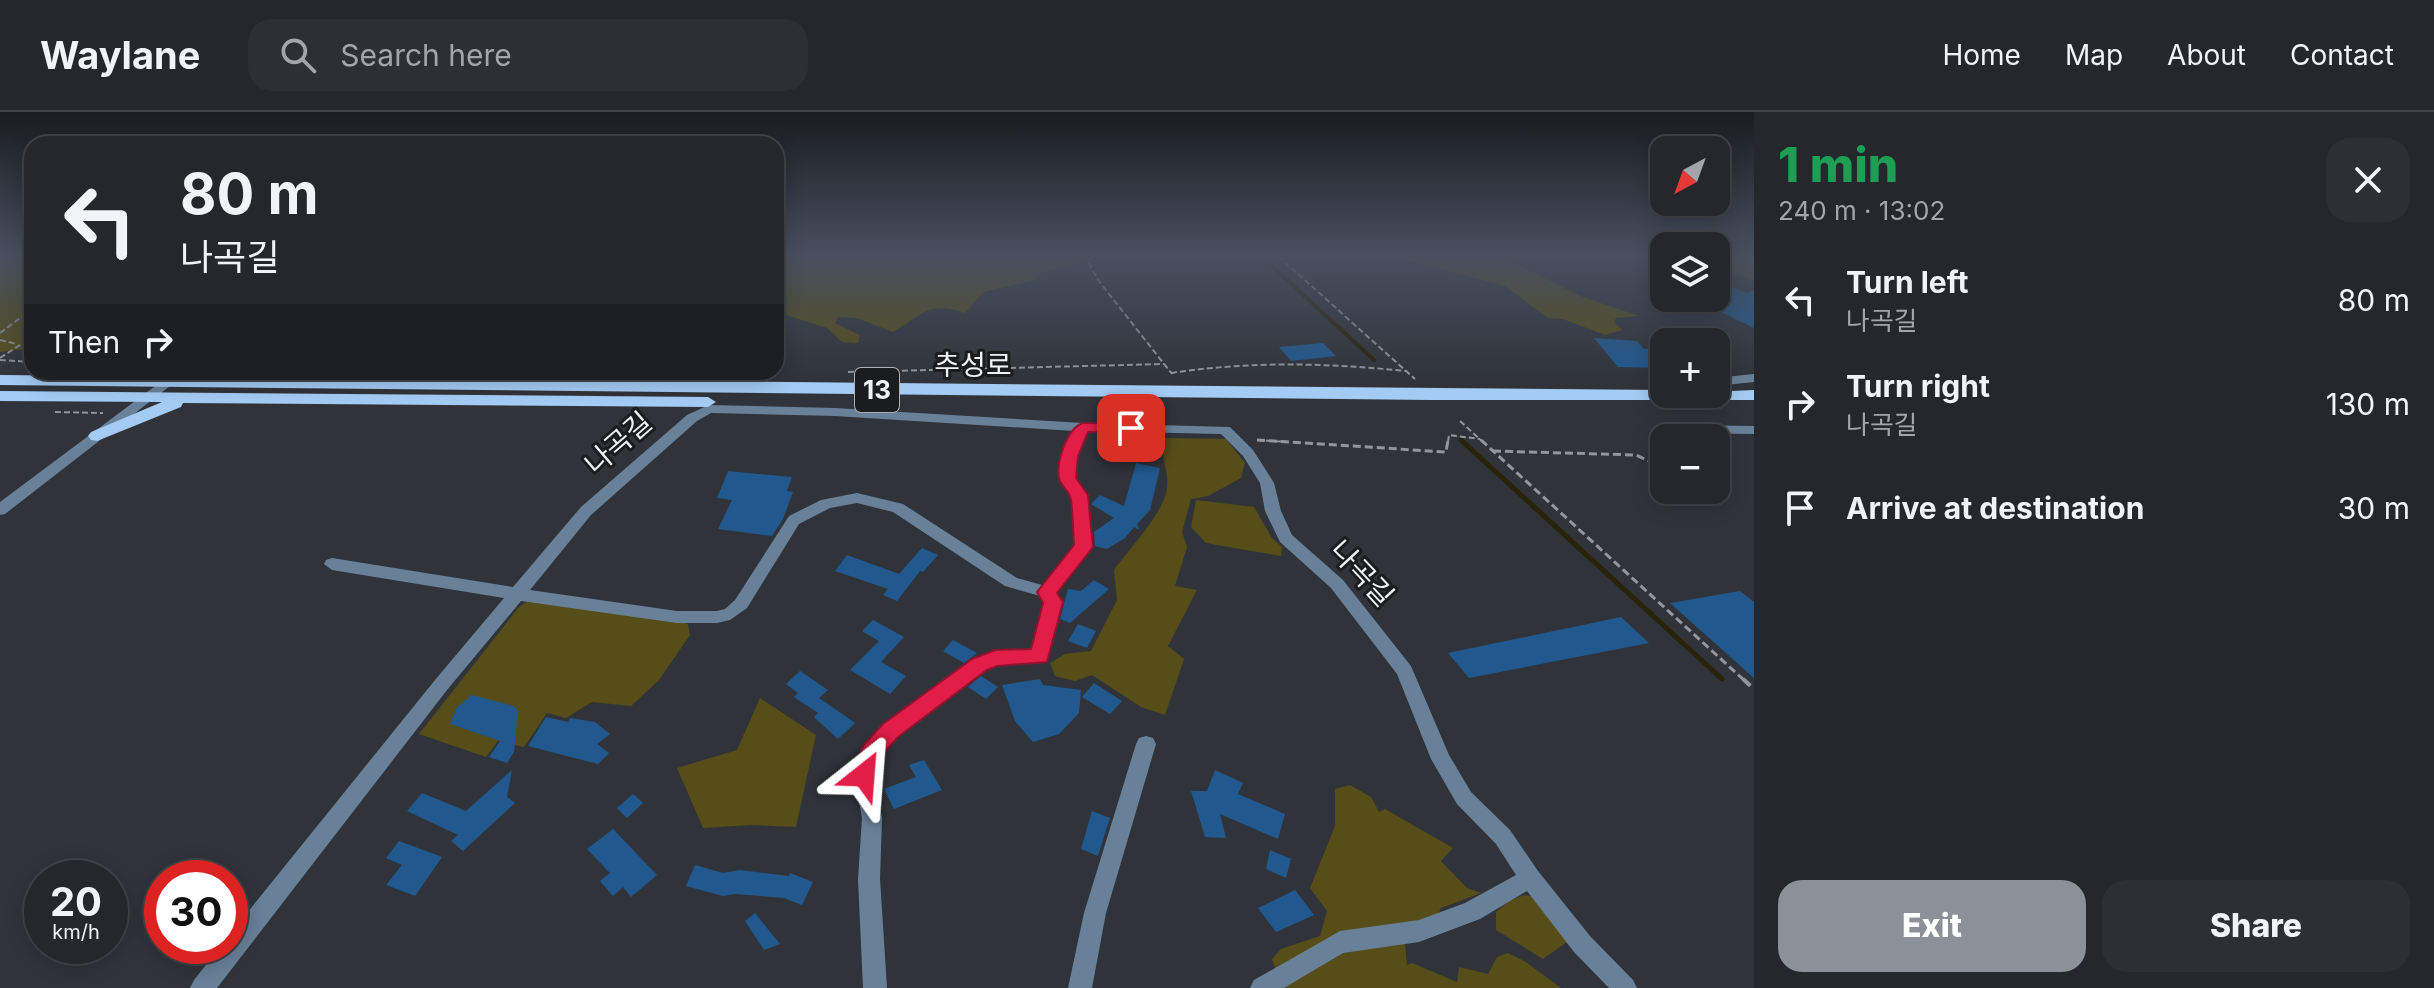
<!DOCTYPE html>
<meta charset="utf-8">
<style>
:root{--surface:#24272c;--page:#2c2f34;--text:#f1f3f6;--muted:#a3a5a9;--line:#414448;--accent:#8c9099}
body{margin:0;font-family:Inter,"Noto Sans KR",sans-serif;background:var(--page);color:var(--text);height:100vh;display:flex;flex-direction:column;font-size:30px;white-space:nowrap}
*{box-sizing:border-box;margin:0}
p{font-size:26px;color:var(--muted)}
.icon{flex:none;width:44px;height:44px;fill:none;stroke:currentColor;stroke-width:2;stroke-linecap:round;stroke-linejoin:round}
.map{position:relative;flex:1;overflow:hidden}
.side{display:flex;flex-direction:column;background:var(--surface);width:680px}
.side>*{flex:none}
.top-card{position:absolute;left:24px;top:24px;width:760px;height:244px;border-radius:24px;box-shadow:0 4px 20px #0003,0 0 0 2px var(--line);background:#24272c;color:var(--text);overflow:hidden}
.needle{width:52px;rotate:221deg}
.controls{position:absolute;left:1650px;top:24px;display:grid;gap:16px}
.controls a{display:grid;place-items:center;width:80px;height:80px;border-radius:16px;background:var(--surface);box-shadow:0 4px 20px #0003,0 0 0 2px var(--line);font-size:40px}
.speed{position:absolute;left:24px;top:748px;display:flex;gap:16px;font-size:40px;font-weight:700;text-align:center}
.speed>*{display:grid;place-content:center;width:104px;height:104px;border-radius:50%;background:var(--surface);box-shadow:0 4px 20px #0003,0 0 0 2px var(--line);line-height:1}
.speed small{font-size:20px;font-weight:400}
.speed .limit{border:12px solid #d22;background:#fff;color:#111}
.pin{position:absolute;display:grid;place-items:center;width:68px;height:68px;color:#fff;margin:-34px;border-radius:16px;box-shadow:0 4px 12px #0006}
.me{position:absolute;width:88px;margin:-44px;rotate:28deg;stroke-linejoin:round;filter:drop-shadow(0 0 6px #0008)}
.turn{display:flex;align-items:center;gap:28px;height:168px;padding:0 24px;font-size:36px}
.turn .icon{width:104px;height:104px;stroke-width:2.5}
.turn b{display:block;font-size:56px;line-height:68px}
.then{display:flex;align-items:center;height:76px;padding:0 24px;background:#0003;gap:16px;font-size:30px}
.round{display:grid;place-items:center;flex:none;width:84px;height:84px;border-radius:24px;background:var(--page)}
.head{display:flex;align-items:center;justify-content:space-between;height:136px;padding:0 24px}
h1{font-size:48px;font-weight:800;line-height:60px;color:#1e9e55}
.primary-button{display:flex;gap:16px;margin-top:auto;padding:16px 24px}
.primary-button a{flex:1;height:92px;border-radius:24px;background:var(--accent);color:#fff;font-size:32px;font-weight:800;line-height:92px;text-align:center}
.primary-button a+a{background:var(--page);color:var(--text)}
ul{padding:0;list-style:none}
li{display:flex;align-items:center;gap:24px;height:104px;padding:0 24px}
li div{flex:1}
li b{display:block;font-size:30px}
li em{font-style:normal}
header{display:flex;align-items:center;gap:48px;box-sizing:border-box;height:112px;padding:0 40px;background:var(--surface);border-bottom:2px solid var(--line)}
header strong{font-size:38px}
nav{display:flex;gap:44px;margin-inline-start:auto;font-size:28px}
.search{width:560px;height:72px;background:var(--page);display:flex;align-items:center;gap:20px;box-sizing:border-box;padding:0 28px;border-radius:24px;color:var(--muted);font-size:30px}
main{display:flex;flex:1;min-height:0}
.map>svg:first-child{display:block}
.green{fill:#564d18}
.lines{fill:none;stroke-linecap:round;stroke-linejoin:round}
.stream-far1{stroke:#282309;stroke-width:4}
.stream{stroke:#282309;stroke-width:5}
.building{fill:#21598f}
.path-far2{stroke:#92969b;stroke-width:2;stroke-dasharray:6 3;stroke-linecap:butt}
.path-far1{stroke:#92969b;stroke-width:3;stroke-dasharray:8 4;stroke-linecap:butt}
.path{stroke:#92969b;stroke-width:4;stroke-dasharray:10 5;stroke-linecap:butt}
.service{stroke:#698099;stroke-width:8}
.minor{fill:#698099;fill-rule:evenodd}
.primary{fill:#a4cbf4;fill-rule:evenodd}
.route{fill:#e11d48;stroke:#92132f;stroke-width:2}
.labels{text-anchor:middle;stroke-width:6;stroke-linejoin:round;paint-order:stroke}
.shield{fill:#1a1c1e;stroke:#aeb1b4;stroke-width:2}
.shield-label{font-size:26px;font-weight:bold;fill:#eef1f5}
.street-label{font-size:28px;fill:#eef1f5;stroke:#1a1c1e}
</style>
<header>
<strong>Waylane</strong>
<div class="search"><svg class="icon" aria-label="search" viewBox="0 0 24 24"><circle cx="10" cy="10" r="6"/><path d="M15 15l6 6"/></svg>Search here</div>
<nav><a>Home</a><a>Map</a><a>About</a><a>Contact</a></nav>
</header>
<main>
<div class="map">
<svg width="1754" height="876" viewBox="0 0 1754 876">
<rect width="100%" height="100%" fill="#30343a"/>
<g class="green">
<path d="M0,144h32v92l-32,4z"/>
<path d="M776,144h311l-3,7 -47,11 -1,6 -53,12 -18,21c-38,-12 -41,1 -72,19l-36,-14 -19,-1 -3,6 25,12 -2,8 -16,-1 -15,-14 -51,-16z"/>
<path d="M1390,144l115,2 75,38 59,20 -23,2 -2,4 8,8 -17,5 -42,-16 -15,-1 -43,-32z"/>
<path d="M1716,144h38v24l-38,-13z"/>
<path d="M1165,326l61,1 19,24 -4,15 -33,18 -17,3 -9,33 5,15 -12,39 22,4 -29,56 16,13 -19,56 -24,-8 -49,-32 -17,6 -20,-5 -5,-13 15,-9 26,-3 26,-51 -3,-30c14,-20 52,-59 53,-83 2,-20 -8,-28 -2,-49z"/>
<path d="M1196,388l58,7 18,31 10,9 -1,9 -75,-13 -15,-16z"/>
<path d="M527,490l154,19 7,3 2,11 -31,45 -28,26 -39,-4 -26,16 -19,-5 -23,34 -26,-6 -12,16 -67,-23 100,-127z"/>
<path d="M760,586l56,37 -20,92 -45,-2 -48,3 -26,-60 60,-18z"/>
<path d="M1350,673l21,12 8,15 6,-3 68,39 -12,13 26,27 14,5 -40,15 -13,29 -23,7 2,21 5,-2 45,19 2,-15 29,7 9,-17 11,-4 18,9 35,26h-279l-10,-29 9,-10 39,-13 7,-25 -17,-23 25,-62v-37z"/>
<path d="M1524,783l12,2 31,45 -24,17 -47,-29v-18l13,-11z"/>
</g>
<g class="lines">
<path class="stream-far1" d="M1261,144l113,104"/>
<path class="stream" d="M1461,328l261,239"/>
</g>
<g class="building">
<path d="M1716,169l31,12 7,-3v38l-62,-30h24z"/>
<path d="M1594,226l43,3 7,8h20v19l-46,-1z"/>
<path d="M1323,231l13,13 -45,5 -12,-14z"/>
<path d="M1136,351l24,5 -10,42 -13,14 2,6 -5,-3 -9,11 -18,11 -12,-3 -1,-14 20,-14 -23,-14 9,-9 24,11z"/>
<path d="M728,359l64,6 -5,14 6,1 -10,27 -11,17 -54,-7 14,-29 -15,-2z"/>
<path d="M922,436l16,7 -15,17 -3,-1 -23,30 -14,-6 5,-6 -53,-18 12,-16 52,19z"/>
<path d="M1094,468l15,9 -39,34 -10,-4 8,-30 13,2z"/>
<path d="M1740,479l14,11v76l-84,-75z"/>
<path d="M1621,505l28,26 -180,35 -21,-25z"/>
<path d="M873,508l31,17 -23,25 25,14 -16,18 -40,-24 29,-29 -17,-10z"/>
<path d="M1078,512l18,7 -9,17 -19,-7z"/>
<path d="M953,528l24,13 -13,10 -21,-12z"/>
<path d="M800,559l28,19 -9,8 36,25 -17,16 -24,-22 4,-4 -24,-16 4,-4 -12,-9z"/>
<path d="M981,564l17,11 -12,12 -18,-12z"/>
<path d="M1040,567l3,6 38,5 -2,23 -20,21 -26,8 -18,-21 -13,-36z"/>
<path d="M1094,571l28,18 -12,13 -28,-17z"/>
<path d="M472,583l42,11 4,5 -4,41 -7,11 -18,-6 11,-16 -50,-17 7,-17z"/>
<path d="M546,605l22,5 2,-4 25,4 15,12 -13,10 12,9 -11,11 -70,-18z"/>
<path d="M924,648l18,30 -48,19 -10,-20 32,-12 -7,-12z"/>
<path d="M512,658l-5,27 8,6 -52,48 -12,-10 7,-6 -51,-24 15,-18 44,18z"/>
<path d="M1215,658l28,13 -5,11 47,20 -7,25 -58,-25 6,24 -21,-1 -14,-46h16z"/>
<path d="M633,682l10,9 -16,15 -10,-10z"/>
<path d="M1092,699l18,7 -12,38 -17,-7z"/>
<path d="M613,717l44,46 -26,22 -8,-10 -10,9 -13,-15 10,-8 -23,-24z"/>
<path d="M399,729l43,16 -27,39 -29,-11 16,-20 -16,-7z"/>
<path d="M1270,738l21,9 -5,19 -20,-9z"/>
<path d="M695,753l28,8 17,-3 49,6 1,-3 23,9 -11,23 -18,-7 -49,-4 -12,2 -37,-10z"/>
<path d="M1295,778l19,25 -38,17 -18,-24z"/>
<path d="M755,801l25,31 -16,6 -19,-29z"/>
</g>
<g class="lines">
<g class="path-far2">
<path d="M1093,144l-5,5 10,19 74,94"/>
<path d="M1278,144l137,123"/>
<path d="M0,221l32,-24"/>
<path d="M0,228l17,4"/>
<path d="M0,246l32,-21"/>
<path d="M0,248l32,2"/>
<path d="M848,260l316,-8"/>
<path d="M1171,261c79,-12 156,-10 235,-2"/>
<path d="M55,300l48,1"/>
<path d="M1460,309l23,21"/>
<path d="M1257,328l31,2"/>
<path d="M1448,330l1,-7 31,4"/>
</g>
<g class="path-far1">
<path d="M1257,328l189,12 2,-12"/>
<path d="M1481,328l264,241"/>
<path d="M1493,339l143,4 28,13"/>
<path d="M1711,378l13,6"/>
</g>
<path class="path" d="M1743,567l11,10"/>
<g class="service">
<path d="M1716,270l38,-4"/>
<path d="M1681,317l73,1"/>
</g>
<g class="minor">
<path d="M174,260h14l-183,142 -5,1v-13z"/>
<path d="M709,293l126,3 248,15 147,4 23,23 21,33 7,28 11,24 51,45 68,86 38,89 22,37 39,38 28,41 52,65 43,44 4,8h-28l-35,-36 -47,-61 -47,28 -61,23 -76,11 -59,35h-34l4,-8 86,-49 79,-11 46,-17 51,-28 -20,-31 -39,-40 -26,-45 -34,-85 -66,-86 -51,-46 -15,-31 -5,-28 -17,-27 -22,-22 -133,-3 -11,25 -2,23 12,16 5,52 -37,45 6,10 -16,60 -48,3 -12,5 -87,66 -18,21 -6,18 8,43 -2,61 7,109h-24l-5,-109 4,-61 -8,-43 10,-28 20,-23 89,-64 22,-9 37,-1 12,-47 -4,-7 -35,-10 -112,-74 -36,-9 -27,5 -31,16 -52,84 -17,12 -13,3h-40l-156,-22 -74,89 -230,298h-27l4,-8 27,-34h9v-12l205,-254 69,-82 -172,-28 -8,-6 2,-4 6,-2 181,29 68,-80 106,-92zM711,301l124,3 239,15 -11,25 -2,23 10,16 5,51 -34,39 -25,-7 -114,-74 -46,-11 -36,7 -32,16 -54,84 -10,9 -8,2h-40l-147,-21 61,-75 106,-94z"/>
<path d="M1146,624l7,2 3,6 -50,169 -14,75h-24l16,-75 52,-169 3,-6z"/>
</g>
<g class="primary">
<path d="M0,263l1664,15v4l90,-4v10h-323l-1431,-15z"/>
<path d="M0,279l708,6 8,5 -8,5 -525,-4 -2,4 -84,34 -6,-1 -3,-4 3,-4 71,-30 -162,-1z"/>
</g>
</g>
<linearGradient id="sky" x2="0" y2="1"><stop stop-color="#1a1d20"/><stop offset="0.54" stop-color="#485060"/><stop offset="1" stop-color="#485060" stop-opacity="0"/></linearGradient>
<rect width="1754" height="266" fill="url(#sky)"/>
<path class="route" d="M1083,311h48l8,5 -8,5 -43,-1 -10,24 -2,22 12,17 5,52 -36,46 6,9 -16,60 -50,4 -10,4 -89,67 -18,20 -8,24 -8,3 -8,-3 -4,-6 11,-29 20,-22 89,-65 23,-9 36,-1 12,-46 -6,-11 37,-47c-1,-14 -1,-30 -3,-45 -1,-9 -10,-13 -12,-22 -3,-16 8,-50 24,-55z"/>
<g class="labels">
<rect class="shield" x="855" y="256" width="44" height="44" rx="6"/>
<g class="shield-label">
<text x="877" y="287">13</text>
</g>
<g class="street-label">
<text x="973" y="263">추성로</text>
<text transform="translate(618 331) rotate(-41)" y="10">나곡길</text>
<text transform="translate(1362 461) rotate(47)" y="10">나곡길</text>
</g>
</g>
</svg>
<div class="controls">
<a><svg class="needle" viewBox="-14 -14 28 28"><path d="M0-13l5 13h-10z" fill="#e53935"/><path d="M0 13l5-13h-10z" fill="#a3a5a9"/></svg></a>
<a><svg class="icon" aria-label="layers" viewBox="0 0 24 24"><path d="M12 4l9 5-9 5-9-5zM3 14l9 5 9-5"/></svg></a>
<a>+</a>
<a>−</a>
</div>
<div class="speed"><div>20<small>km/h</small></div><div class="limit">30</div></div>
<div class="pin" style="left:1131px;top:316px;background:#d93025"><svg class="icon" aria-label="arrive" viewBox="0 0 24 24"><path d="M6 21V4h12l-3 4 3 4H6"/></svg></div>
<svg class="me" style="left:864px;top:663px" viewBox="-20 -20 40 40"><path d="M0-17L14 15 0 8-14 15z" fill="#e11d48" stroke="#fff" stroke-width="4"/></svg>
<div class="top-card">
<div class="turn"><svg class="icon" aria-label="left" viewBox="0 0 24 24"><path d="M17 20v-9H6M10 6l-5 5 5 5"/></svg><div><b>80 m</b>나곡길</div></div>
<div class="then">Then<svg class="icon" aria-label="right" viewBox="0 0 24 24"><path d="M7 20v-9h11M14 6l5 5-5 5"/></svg></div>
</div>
</div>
<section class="side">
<div class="head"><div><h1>1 min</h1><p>240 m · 13:02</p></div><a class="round"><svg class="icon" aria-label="close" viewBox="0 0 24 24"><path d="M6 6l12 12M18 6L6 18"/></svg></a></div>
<ul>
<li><svg class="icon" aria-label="left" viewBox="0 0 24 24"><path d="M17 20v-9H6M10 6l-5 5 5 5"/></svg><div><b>Turn left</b><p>나곡길</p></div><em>80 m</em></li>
<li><svg class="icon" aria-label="right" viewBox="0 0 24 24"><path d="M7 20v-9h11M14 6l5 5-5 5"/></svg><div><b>Turn right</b><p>나곡길</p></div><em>130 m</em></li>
<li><svg class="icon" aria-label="arrive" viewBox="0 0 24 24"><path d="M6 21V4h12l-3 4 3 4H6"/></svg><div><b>Arrive at destination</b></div><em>30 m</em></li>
</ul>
<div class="primary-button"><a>Exit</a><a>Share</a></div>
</section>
</main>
